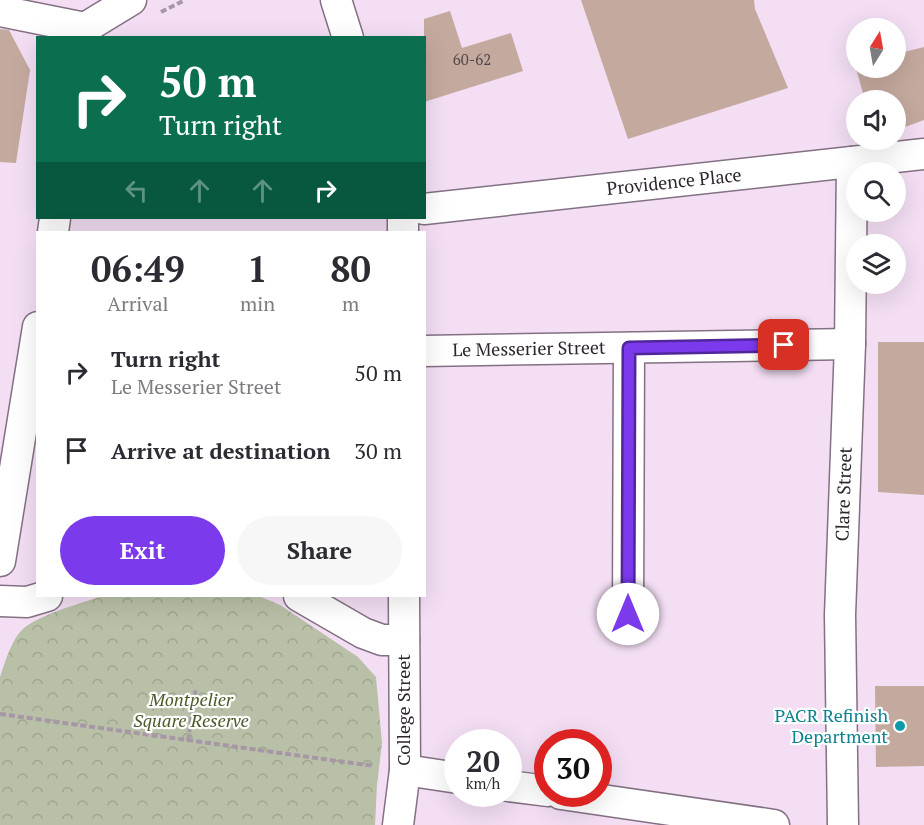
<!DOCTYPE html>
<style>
:root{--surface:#fff;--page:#f7f7f7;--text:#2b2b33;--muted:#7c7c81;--accent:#7c3aed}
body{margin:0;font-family:"PT Serif",serif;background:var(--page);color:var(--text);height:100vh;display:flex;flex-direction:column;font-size:22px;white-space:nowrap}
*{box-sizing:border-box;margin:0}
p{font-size:20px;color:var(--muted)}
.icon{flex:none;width:33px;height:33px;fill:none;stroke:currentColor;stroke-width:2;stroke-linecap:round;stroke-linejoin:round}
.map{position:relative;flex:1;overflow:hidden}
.side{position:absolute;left:36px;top:231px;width:390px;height:366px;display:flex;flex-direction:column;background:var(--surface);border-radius:0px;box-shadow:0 6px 24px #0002}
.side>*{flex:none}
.guide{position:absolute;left:36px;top:36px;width:390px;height:183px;border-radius:0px;box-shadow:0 6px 24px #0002;background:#0b6e4f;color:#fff;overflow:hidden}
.needle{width:39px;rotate:11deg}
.fabs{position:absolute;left:846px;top:18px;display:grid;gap:12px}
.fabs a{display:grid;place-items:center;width:60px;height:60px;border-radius:50%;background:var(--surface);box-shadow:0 6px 24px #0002;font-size:30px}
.speed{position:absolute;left:444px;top:729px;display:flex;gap:12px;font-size:30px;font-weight:700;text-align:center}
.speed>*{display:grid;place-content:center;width:78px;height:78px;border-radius:50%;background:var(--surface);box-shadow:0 6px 24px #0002;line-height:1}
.speed small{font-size:15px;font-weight:400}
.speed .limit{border:9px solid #d22;background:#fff;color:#111}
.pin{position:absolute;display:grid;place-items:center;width:51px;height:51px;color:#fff;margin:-26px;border-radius:12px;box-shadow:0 3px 9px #0006}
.me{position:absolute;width:66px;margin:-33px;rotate:0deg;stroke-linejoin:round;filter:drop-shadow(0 0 4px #0008)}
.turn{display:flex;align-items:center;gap:21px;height:126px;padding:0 24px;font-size:27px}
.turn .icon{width:78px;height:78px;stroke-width:2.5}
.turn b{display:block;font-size:42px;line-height:51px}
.lanes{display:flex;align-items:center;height:57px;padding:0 24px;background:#0003;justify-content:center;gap:30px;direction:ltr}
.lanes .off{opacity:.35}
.eta{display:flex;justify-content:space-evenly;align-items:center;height:102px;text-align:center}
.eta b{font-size:36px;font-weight:600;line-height:42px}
.button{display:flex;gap:12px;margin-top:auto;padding:12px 24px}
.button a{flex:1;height:69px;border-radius:36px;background:var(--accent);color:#fff;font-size:24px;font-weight:600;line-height:69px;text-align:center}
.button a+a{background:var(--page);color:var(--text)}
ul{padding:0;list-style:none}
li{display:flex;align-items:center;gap:18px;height:78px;padding:0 24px}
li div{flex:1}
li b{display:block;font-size:22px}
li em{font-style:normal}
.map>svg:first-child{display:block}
.park{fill:url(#park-crowns)}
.building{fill:#c4a99e}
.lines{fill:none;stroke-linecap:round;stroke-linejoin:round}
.minor-casing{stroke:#837183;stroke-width:33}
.path{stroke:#a696a6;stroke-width:4;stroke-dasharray:6 3;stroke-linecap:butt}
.minor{stroke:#fff;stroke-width:30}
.route-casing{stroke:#51269a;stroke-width:15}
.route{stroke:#7c3aed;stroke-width:10}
.culture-dot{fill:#0f9aa8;stroke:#fff;stroke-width:2}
.labels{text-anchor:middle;stroke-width:4.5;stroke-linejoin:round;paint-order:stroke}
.number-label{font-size:15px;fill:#54474a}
.street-label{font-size:18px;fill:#2e262e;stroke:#fff}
.park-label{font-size:18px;font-style:italic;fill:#4b5a29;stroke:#fff}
.culture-label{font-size:18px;fill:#0d838f;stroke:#fff;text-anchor:end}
</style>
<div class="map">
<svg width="924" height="825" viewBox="0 0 924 825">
<defs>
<pattern id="park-crowns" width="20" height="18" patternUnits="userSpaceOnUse" patternTransform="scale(1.5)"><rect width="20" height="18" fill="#b8c1a7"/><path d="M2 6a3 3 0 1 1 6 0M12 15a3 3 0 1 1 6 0" fill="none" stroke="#9ea690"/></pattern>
</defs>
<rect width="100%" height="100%" fill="#f3def3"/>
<path class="park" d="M102,596h157l21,9 78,52 18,20 6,66 -5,42 -2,40h-375v-148c5,-14 10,-34 21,-46 13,-15 61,-28 81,-35z"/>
<g class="building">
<path d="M581,0h173l1,9 33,79 -160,51z"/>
<path d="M450,11l12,37 49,-15 12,38 -99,31v-83z"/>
<path d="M0,29l9,1 21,40 -14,93 -16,-1z"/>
<path d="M924,47v73l-19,7 -9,-14v-13h-31l-10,-35 1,-1v4h40v-14z"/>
<path d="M878,342h46v153l-46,-3z"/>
<path d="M875,686h49v80l-48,1z"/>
</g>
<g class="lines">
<g class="minor-casing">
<g id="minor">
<path d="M336,0l12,38"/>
<path d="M0,11l85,17 46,-28"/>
<path d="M424,209l500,-55"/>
<path d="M53,232l2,-14"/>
<path d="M403,232v-14"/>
<path d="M424,351l426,-7"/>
<path d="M0,561l38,-234"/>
<path d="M299,596l64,37 19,7h22"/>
<path d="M0,601l27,1 20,-6"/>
<path d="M628,613l1,-265"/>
<path d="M405,770l53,8"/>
<path d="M508,786l40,5"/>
<path d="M561,794l213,31"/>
<path d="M398,825l7,-55 -1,-174"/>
<path d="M843,825l-3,-210 10,-271 2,-182"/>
</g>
</g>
<g class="path">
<path d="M161,12l24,-12"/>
<path d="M0,714l374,52"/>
<path d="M188,741l8,-53"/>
</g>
<use href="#minor" class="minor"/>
</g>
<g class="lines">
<g class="route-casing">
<path id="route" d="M628,614l1,-266 155,-3"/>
</g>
<use href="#route" class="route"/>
</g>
<circle class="culture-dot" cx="900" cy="726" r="6"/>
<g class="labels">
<g class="number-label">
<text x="472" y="65">60-62</text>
</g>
<g class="street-label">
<text transform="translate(674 182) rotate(-6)" y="6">Providence Place</text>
<text transform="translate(529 349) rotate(-1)" y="6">Le Messerier Street</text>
<text transform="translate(844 494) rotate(-88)" y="6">Clare Street</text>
<text transform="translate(404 710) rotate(-90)" y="6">College Street</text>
</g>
<g class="park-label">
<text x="191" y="706">Montpelier<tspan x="191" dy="21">Square Reserve</tspan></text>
</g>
<g class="culture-label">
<text x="888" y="722">PACR Refinish<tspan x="888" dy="21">Department</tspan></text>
</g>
</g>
</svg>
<div class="fabs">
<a><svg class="needle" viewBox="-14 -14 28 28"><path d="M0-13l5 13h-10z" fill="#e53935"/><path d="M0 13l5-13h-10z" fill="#7c7c81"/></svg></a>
<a><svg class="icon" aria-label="sound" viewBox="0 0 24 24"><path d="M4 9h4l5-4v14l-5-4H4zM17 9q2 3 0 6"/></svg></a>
<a><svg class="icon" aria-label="search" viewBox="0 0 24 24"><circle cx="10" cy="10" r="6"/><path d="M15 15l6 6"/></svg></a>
<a><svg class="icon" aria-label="layers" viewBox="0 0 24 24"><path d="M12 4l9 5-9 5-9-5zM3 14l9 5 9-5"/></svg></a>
</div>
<div class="speed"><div>20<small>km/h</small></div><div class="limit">30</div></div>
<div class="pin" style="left:784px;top:345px;background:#d93025"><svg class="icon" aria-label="arrive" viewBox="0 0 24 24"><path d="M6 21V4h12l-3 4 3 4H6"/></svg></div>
<svg class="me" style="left:628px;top:614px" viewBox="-20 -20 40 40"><circle r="19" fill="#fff"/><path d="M0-13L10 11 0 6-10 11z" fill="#7c3aed"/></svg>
<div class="guide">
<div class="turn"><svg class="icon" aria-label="right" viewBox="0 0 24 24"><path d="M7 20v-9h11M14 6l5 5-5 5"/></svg><div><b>50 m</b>Turn right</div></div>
<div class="lanes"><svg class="icon off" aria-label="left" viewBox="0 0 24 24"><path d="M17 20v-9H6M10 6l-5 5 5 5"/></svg><svg class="icon off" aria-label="ahead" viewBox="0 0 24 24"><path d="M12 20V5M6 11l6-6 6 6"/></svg><svg class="icon off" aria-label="ahead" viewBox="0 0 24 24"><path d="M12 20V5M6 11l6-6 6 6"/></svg><svg class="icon" aria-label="right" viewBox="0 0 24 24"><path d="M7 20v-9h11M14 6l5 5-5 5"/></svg></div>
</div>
<section class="side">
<div class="eta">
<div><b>06:49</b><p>Arrival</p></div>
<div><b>1</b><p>min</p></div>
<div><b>80</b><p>m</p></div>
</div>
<ul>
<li><svg class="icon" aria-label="right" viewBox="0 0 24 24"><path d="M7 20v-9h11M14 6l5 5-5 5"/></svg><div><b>Turn right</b><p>Le Messerier Street</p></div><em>50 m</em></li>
<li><svg class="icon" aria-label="arrive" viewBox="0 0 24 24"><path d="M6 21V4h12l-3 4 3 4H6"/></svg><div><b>Arrive at destination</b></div><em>30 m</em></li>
</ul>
<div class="button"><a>Exit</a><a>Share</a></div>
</section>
</div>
